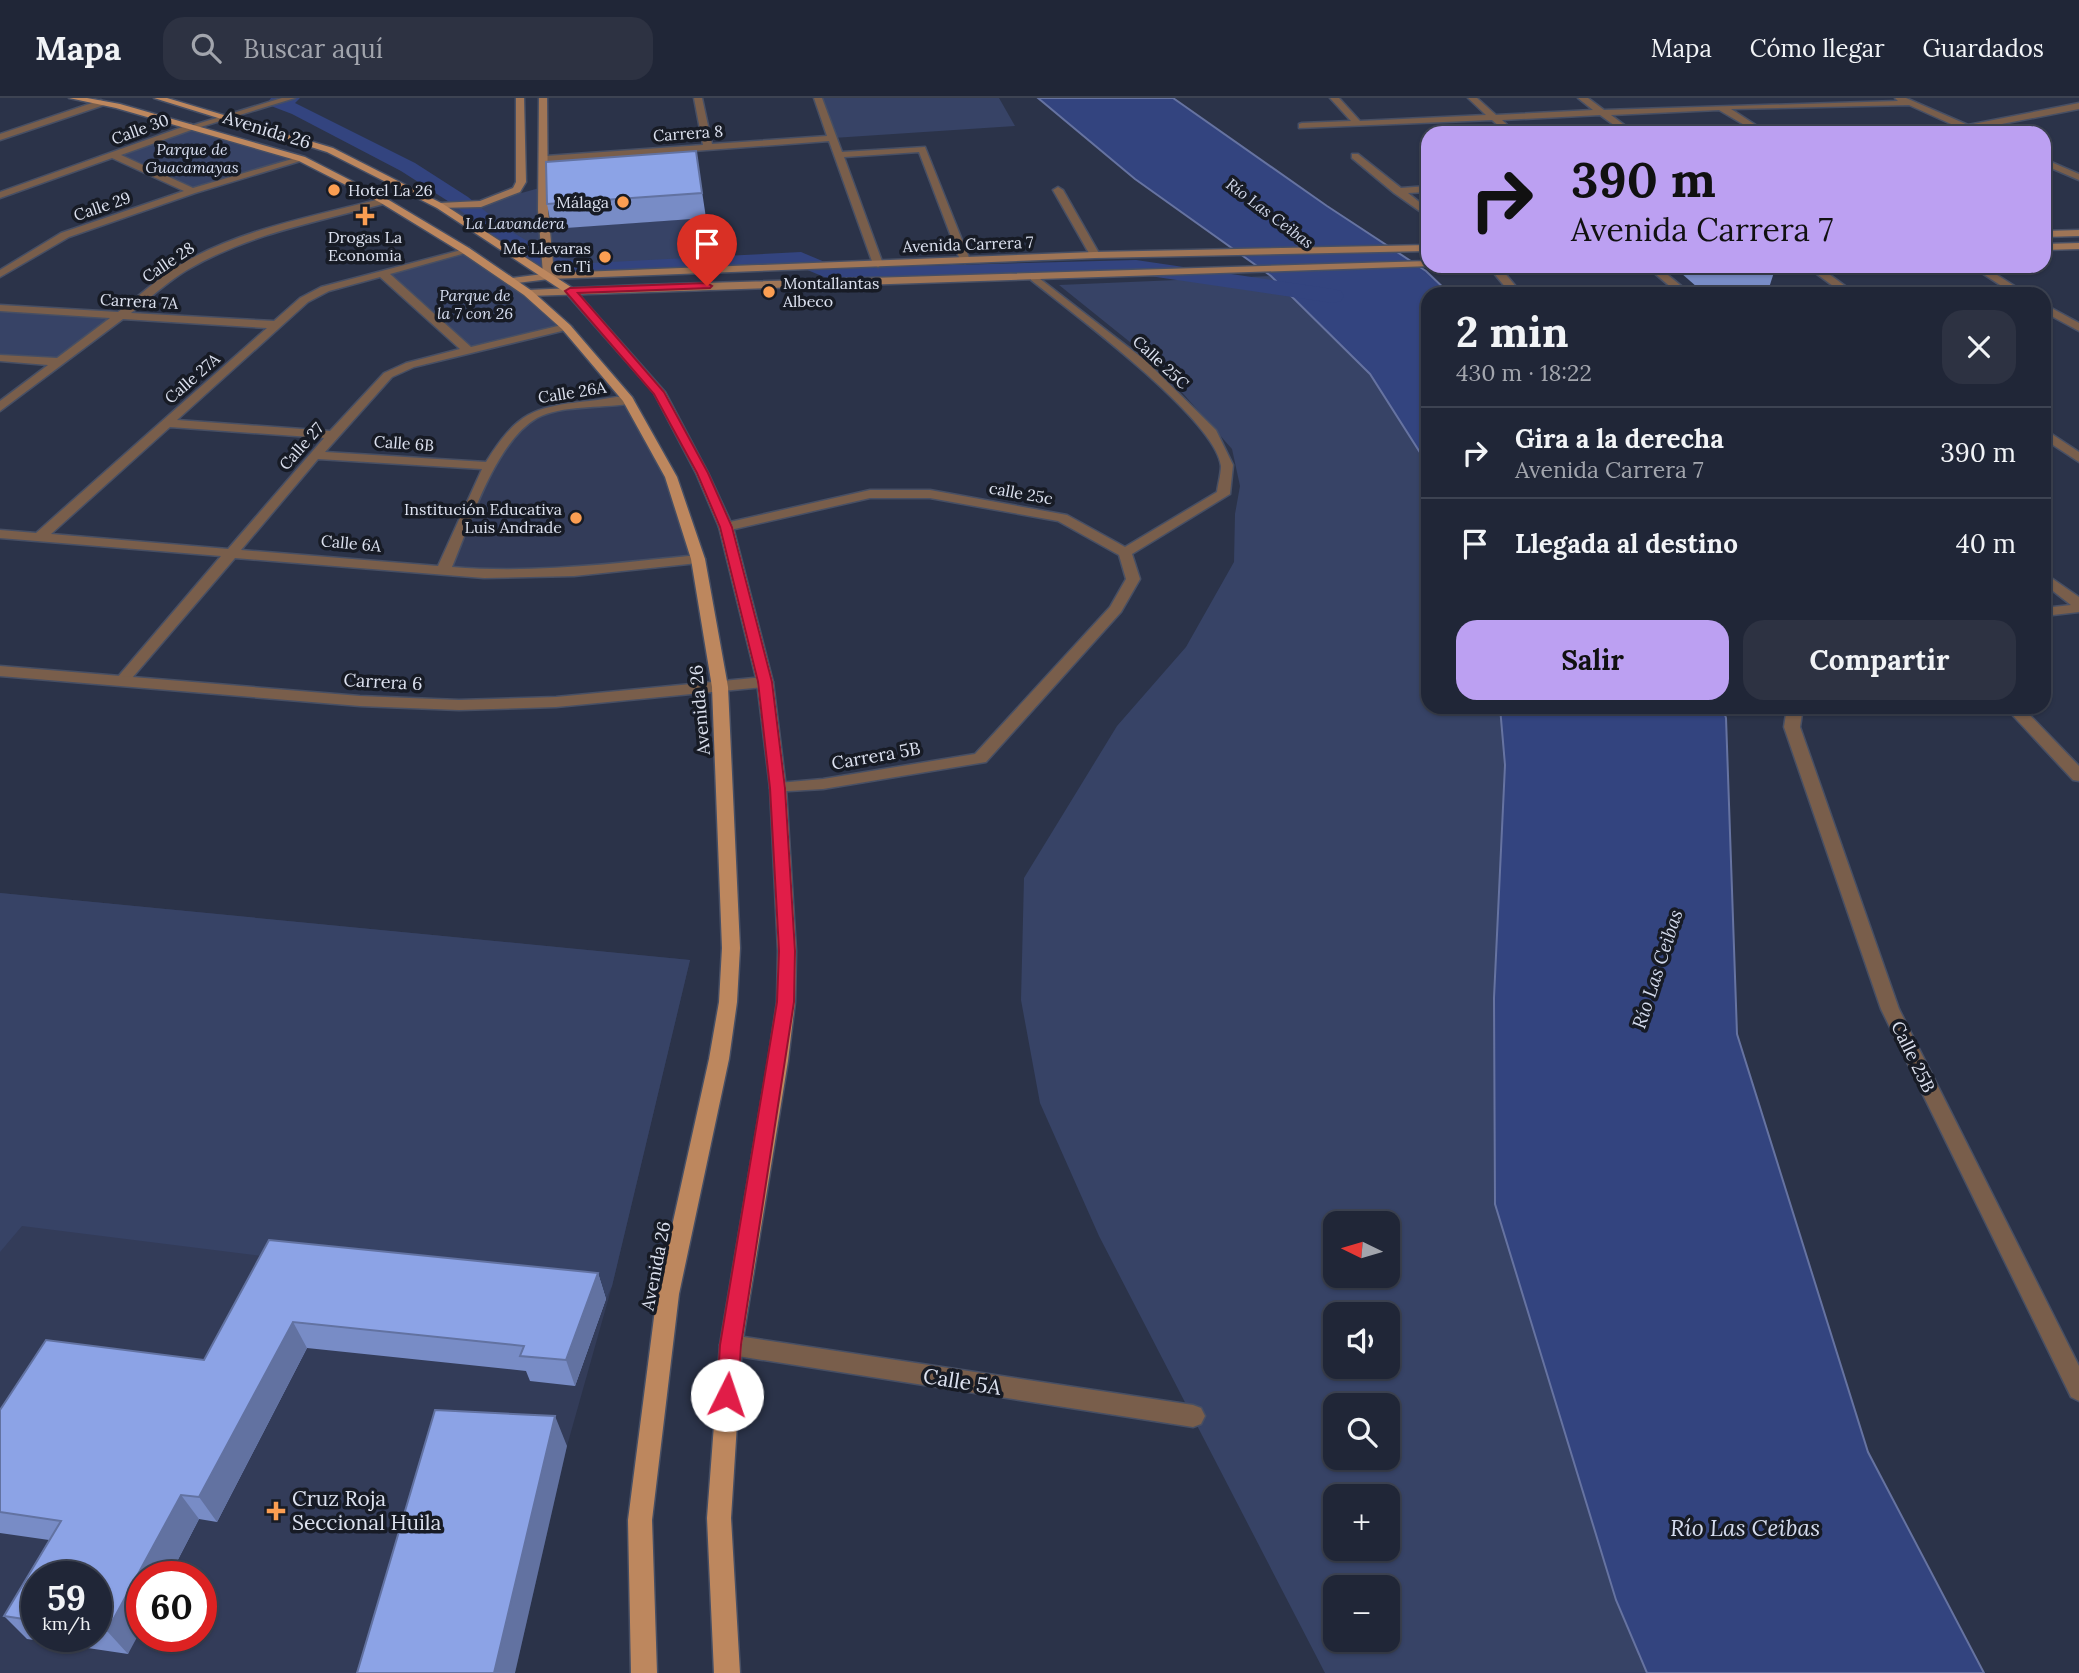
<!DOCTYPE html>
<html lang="es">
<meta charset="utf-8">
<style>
:root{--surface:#202637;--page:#2d3242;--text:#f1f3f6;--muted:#a2a5ad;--line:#3d4352;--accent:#bca0f2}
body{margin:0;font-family:Lora,serif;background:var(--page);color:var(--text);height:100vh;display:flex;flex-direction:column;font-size:26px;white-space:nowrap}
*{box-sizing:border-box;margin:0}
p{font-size:23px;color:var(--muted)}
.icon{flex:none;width:38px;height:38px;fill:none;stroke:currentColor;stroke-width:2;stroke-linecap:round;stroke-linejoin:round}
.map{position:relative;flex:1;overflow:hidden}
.sheet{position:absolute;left:1421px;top:189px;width:630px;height:427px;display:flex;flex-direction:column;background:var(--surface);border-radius:21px;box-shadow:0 2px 5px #0004,0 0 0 2px var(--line)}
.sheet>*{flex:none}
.hud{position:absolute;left:1421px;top:28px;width:630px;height:147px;border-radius:21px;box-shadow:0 2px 5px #0004,0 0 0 2px var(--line);background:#bca0f2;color:#111;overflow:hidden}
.needle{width:46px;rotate:275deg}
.tools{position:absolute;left:1323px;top:1113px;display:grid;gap:14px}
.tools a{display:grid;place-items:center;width:77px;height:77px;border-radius:14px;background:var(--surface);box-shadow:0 2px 5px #0004,0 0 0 2px var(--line);font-size:35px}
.speed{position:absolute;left:21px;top:1463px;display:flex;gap:14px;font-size:35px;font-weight:700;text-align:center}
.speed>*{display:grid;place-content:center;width:91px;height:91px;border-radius:50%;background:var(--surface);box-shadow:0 2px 5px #0004,0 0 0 2px var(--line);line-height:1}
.speed small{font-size:18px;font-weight:400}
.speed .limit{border:10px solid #d22;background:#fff;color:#111}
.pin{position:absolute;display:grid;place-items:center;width:60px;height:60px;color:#fff;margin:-72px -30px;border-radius:50% 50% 50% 0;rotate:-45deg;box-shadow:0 0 7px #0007}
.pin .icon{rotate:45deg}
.me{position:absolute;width:77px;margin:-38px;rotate:4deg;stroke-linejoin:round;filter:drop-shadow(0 0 5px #0008)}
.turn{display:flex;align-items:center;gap:24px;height:147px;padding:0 35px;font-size:32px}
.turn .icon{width:91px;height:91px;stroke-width:2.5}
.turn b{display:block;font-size:49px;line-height:60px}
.round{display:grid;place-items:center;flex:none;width:74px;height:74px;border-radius:21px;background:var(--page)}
.summary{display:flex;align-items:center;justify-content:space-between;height:119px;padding:0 35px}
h1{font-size:42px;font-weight:700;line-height:52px}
.primary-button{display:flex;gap:14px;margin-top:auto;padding:14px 35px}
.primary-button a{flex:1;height:80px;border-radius:21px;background:var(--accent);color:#111;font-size:28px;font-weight:700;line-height:80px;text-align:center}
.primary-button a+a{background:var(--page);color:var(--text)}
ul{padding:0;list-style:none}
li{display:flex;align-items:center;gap:21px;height:91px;padding:0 35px;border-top:2px solid var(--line)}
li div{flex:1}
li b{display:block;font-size:26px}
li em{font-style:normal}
header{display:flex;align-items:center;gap:42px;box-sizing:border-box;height:98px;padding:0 35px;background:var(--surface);border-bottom:2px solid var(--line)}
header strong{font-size:33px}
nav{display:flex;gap:38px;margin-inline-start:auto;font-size:24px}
.search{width:490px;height:63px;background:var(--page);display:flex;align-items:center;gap:18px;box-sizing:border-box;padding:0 24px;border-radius:21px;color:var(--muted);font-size:26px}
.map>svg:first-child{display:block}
.built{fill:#333c59;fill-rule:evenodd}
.green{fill:#374366;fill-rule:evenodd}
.water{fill:#33447f;stroke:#6673a1;stroke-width:2}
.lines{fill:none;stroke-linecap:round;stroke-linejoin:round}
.canal{fill:#33447f;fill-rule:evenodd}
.minor-casing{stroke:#474f64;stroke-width:3}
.tertiary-casing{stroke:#474f64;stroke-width:3}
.secondary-casing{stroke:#474f64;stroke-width:3}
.primary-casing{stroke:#474f64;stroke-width:3}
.minor{fill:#795e4b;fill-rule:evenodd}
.tertiary{fill:#795e4b;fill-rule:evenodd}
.secondary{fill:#9f7556;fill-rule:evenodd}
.primary{fill:#bd875e;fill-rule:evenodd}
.wall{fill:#788cc6;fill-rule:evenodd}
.shaded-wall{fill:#6272a1}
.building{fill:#8ca3e6;stroke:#6272a1;stroke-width:2}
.route{fill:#e11d48;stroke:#92132f;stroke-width:2}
.poi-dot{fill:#fb9e52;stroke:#171b25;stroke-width:2.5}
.labels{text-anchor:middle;stroke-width:7;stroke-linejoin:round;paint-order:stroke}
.far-street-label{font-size:16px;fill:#dce1ef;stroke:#171b25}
.far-park-label{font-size:16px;font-style:italic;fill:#d7def1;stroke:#171b25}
.far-poi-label{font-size:16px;fill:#dce1ef;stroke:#171b25;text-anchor:end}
.far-water-label{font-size:16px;font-style:italic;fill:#d4dbed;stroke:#171b25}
.street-label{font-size:18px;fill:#dce1ef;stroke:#171b25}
.water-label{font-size:19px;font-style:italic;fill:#d4dbed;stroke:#171b25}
.near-street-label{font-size:21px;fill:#dce1ef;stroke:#171b25}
.near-poi-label{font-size:21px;fill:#dce1ef;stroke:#171b25;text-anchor:start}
.near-water-label{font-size:23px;font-style:italic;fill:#d4dbed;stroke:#171b25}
</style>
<header>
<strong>Mapa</strong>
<div class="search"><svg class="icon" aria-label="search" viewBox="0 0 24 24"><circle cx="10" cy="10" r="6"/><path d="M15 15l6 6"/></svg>Buscar aquí</div>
<nav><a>Mapa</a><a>Cómo llegar</a><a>Guardados</a></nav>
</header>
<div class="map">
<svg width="2079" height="1575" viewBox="0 0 2079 1575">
<rect width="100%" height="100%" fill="#2b3349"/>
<g class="built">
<path d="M628,302l43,77 27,82 -124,13 -130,-3 46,-103 22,-31 29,-22z"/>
<path d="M0,795l690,67 -78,326 -45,160 -52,227h-515zM37,1479h59v59h-59zM142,1479h59v59h-59z"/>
</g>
<g class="green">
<path d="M818,0h181l16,28 -182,12z"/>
<path d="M191,29l111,32 -110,32 -79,-36z"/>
<path d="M543,89v42l163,-11 9,52 -166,6 -6,-31 -32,6 -71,-45 38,-1z"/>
<path d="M465,152l44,31 57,46 -98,23 -86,-77z"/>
<path d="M1271,178l99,98 58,91v242h72l5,58 -11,233 1,206 144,453 8,16h-322l-226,-437 -59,-133 -19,-103 3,-122 93,-152 69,-79 48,-85 1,-48 5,-28 -8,-37 -76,-86 -97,-78zM1335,1125h53v53h-53zM1335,1216h53v53h-53zM1335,1307h53v53h-53zM1335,1398h53v53h-53zM1335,1489h53v53h-53z"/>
<path d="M0,210l119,8 -60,46 -59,-4z"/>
<path d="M0,795l690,67 -78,326 -6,13 -584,-73 -22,26z"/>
</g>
<g class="water">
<path d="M1038,0h135l154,108 99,65 24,23h-22v171l-58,-91 -99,-98 -136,-97z"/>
<path d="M1500,609h222l4,11 11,316 131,418 116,221h-337l-31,-73 -121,-396 -1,-206 11,-233z"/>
</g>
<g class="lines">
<path class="canal" d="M271,0h29l-5,5 120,60 53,34 39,32 47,28 37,6 210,-11 38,16 297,-8 197,29 8,2 3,5 -3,5 -8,2 -197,-29 -300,8 -38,-16 -207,11 -52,-10 -46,-30 -39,-32 -53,-34 -109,-57 -21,-8 -3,-4z"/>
<g class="minor-casing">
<g id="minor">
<path d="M694,0h8l10,46 115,-8 -13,-38h8l20,54 83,-5 45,113 -5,3 -5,-3 -41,-108 -75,5 39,107 -5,3 -5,-3 -44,-123 -283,21 -5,-3 5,-3 157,-11z"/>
<path d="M1330,0h9l21,23 126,-6 -18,-17h9l19,17 97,-5 -15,-12h10l16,12 294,-9 -3,-3h11l62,27 111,-22v6l-103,20 6,4h-11l-62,-28 -178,4 37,24h-10l-39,-23 -108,5 24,18h-10l-25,-18 -98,5 14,13h-9l-15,-13 -193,8v-4l3,-1 49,-2z"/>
<path d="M101,2l3,5 -104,35v-6z"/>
<path d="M191,26l4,3 -1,2 -73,26 72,33 106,-31 8,2 -112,34 -126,44 -69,40v-7l61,-37 123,-42 -72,-33 -112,40v-6z"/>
<path d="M1352,56h6l43,34 27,-2v6l-20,1 20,16v8l-34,-24 -42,-35z"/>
<path d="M2044,61l35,15v6l-35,-15z"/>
<path d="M1058,89l5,3 37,65 -1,2 -9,-2 -37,-65z"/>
<path d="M384,100l5,3 -2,2c-67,18 -139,31 -200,67 -20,12 -38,29 -56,43l143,8 26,-23 21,-11 148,-39v4l-79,22 81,73 95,-23 6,3 -2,2 -156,38 -22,10 -67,75 161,10c31,-49 46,-55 103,-61 13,-1 30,-6 43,-4l2,3 -6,4c-28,4 -66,1 -91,14 -42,24 -67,106 -85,149 82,7 164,-4 246,-12l7,4 -7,4 -124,13 -90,2 -249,-20 -109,127h-10l-3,-3 3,-3 105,-123 -221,-18v-8l36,3 231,-205 -144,-9 -123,92v-10l48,-36 -48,-4v-6l57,3 53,-40 -110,-7v-6l118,7c20,-15 39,-33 60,-46 61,-37 138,-50 206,-68zM380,179l80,72 -54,14 -22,10 -54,58 -153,-11 131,-118 21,-11zM170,329l154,11 -96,111 -177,-15zM318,361l164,10 -44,97 -197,-16z"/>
<path d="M1488,168h11l23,28h-11z"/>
<path d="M1646,168h11l34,28h-12z"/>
<path d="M1806,168h12l38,28h-12z"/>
<path d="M1971,168h12l44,28h-13z"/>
<path d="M1035,177l111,86 70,69 17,35 -3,29 -98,60 8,25 -19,33 -135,150 -163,27 -51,3 -2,-4 2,-4 6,-1 45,-4 152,-25 135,-147 16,-28 -7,-24 -61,-34 -128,-23h-60l-144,33 -7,-4 2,-3 149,-34h60l137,25 58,32 92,-55c1,-8 4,-18 4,-26 -5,-47 -150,-154 -190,-186v-4z"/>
<path d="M2044,206l35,19v8l-35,-19z"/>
<path d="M2044,331l35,23v10l-35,-23z"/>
<path d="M2044,475l35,24v15l-35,4v-8l27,-3 -27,-21z"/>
<path d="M1787,609h16l-3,20 99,282 180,357v35l-8,-4 -190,-388 -97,-282z"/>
<path d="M2005,609h17l57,59v15l-6,-1z"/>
<path d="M731,1237l462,70 8,3 4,8 -4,8 -8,3 -462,-72 -8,-3 -3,-7 3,-7z"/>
</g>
</g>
<g class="tertiary-casing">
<g id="tertiary">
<path d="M282,0h13l-101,31 -7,-2z"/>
<path d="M0,568l360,30 99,4 97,-3 209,-20 8,5 -8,5 -209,20 -97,3 -99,-4 -360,-30z"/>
</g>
</g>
<g class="secondary-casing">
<g id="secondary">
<path d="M516,0h8l2,84 -6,10 -39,15 -44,1v-4l3,-1 40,-2 33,-13 3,-6z"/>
<path d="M539,0h8l1,112 6,63 541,-21 333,-7v6l-333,7 -546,21 -40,5 -5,-3 1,-2 38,-5 -5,-64z"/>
<path d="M2079,132v6l-35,1v-6z"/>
<path d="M2079,145v6l-35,1v-6z"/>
<path d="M1428,163v5h4l-904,30 -5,-3 5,-3 112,-5z"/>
</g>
</g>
<g class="primary-casing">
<g id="primary">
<path d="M69,0h18l33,6 185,53 82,42 82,49 63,43 38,34 62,72 45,80 28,82 23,128 12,261 -3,54 -8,57 -50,235 -27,226 5,153h-26l-3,-153 29,-226 52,-235 10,-57 3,-54 -10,-261 -21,-128 -26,-82 -42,-76 -61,-72 -38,-34 -63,-43 -80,-49 -82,-42 -183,-53z"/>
<path d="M154,0h13l166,50 110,56 131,85 91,103 43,81 25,54 40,155 13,106 10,163 -1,51 -7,59 -46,284 -11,173 9,155h-26l-7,-155 13,-173 48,-284 9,-59 1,-51 -8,-163 -13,-106 -38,-155 -23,-54 -42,-80 -88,-100 -129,-85 -110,-56z"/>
</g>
</g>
<use href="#minor" class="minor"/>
<use href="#tertiary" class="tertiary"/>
<use href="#secondary" class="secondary"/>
<use href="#primary" class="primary"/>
</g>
<g class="wall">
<path d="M696,53l10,67 -154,11 -5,-25z"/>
<path d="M1673,168h103l-8,25 -40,3h-23z"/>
<path d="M269,1142l329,33 8,26 -31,87 -45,-5 -4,-10 -219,-23 -90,174 -18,-3 -30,58h-27l-14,77 -101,-15 -23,-23 45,-76 -49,-7v-123l204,-50zM37,1479h59v59h-59z"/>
</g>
<g class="shaded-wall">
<path d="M598,1175l8,26 -31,87 -9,-26z"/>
<path d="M293,1224l14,26 -90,174 -18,-25z"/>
<path d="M555,1318l12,30 -52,227h-21z"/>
<path d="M181,1397l18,24 -30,58h-27v51l-14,26 -21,-23z"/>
</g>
<g class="building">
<path d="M696,53l6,42 -155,11 -1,-42z"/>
<path d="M1711,168h44l-40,3z"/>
<path d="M269,1142l329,33 -32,87 -46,-4 4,-10 -231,-24 -94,175 -18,-2 -74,136 -11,-1v-53h-59v44l-33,-5 57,-95 -61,-9v-102l46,-70 158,20z"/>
<path d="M435,1312l120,6 -61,257h-137z"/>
</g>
<path class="route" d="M707,185l5,3 -2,2 -132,5 86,99 44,81 24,54 40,155 13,106 10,163 -1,51 -53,343 -3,50 -3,7 -8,2 -7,-2 -3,-7 3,-50 57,-343 2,-51 -9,-163 -12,-106 -38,-155 -23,-54 -43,-79 -89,-103 5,-3z"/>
<g class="poi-dot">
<circle cx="334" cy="92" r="7"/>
<circle cx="623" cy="104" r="7"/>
<path d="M361.5 107.5h7v7h7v7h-7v7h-7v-7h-7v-7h7z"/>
<circle cx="605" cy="159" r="7"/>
<circle cx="769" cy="194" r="7"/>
<circle cx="576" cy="420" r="7"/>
<path d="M272.5 1402.5h7v7h7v7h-7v7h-7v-7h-7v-7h7z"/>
</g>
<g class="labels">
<g class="far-street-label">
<text transform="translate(140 31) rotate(-20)" y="6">Calle 30</text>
<text transform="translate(688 35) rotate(-4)" y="6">Carrera 8</text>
<text transform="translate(102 108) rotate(-19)" y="6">Calle 29</text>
<text transform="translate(968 146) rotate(-2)" y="6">Avenida Carrera 7</text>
<text transform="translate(168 164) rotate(-34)" y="6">Calle 28</text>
<text transform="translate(139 203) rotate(3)" y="6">Carrera 7A</text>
<text transform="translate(1161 264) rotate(43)" y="6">Calle 25C</text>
<text transform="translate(192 280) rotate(-41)" y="6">Calle 27A</text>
<text transform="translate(572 294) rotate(-9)" y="6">Calle 26A</text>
<text transform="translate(404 345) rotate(4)" y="6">Calle 6B</text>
<text transform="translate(301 348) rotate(-48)" y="6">Calle 27</text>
<text transform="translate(1021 395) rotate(10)" y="6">calle 25c</text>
<text transform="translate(351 445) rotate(5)" y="6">Calle 6A</text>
</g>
<g class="far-park-label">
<text x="192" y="57">Parque de<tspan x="192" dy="18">Guacamayas</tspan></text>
<text x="515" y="131">La Lavandera</text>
<text x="475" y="203">Parque de<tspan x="475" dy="18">la 7 con 26</tspan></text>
</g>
<g class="far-poi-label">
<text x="348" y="98" text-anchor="start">Hotel La 26</text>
<text x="609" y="110">Málaga</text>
<text x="365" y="145" text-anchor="middle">Drogas La<tspan x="365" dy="18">Economia</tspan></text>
<text x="591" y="156">Me Llevaras<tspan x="591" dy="18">en Ti</tspan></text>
<text x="783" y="191" text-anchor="start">Montallantas<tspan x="783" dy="18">Albeco</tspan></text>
<text x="562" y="417">Institución Educativa<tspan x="562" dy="18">Luis Andrade</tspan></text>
</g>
<g class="far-water-label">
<text transform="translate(1270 115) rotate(37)" y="6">Río Las Ceibas</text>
</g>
<g class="street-label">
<text transform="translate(267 32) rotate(17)" y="6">Avenida 26</text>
<text transform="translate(383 584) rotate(3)" y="6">Carrera 6</text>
<text transform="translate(700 612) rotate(-95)" y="6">Avenida 26</text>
<text transform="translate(876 658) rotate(-10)" y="6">Carrera 5B</text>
<text transform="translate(1913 959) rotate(64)" y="6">Calle 25B</text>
<text transform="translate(656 1168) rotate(-79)" y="6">Avenida 26</text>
</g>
<g class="water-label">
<text transform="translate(1657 871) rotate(-72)" y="7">Río Las Ceibas</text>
</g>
<g class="near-street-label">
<text transform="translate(962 1284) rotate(9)" y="7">Calle 5A</text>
</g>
<g class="near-poi-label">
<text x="292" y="1408">Cruz Roja<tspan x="292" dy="24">Seccional Huila</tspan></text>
</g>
<g class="near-water-label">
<text x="1745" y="1438">Río Las Ceibas</text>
</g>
</g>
</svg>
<div class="tools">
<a><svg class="needle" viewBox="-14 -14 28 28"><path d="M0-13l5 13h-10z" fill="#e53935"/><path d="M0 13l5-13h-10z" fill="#a2a5ad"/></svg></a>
<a><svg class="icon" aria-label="sound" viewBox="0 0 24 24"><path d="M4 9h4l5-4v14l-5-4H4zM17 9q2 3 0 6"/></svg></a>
<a><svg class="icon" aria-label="search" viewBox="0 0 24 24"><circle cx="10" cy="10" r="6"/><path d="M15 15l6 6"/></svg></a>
<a>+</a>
<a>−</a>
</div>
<div class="speed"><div>59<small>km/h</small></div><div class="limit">60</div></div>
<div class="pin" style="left:707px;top:188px;background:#d93025"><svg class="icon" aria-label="arrive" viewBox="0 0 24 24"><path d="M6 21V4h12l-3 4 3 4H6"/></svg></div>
<svg class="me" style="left:727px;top:1297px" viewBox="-20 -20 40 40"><circle r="19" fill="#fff"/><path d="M0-13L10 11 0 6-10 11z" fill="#e11d48"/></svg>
<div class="hud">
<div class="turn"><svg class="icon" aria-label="right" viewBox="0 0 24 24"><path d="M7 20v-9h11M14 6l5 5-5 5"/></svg><div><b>390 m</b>Avenida Carrera 7</div></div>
</div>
<section class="sheet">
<div class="summary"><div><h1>2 min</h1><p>430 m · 18:22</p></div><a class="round"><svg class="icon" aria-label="close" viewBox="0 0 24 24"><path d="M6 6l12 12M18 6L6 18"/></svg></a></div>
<ul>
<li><svg class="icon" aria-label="right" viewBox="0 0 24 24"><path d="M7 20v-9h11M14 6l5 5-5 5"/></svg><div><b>Gira a la derecha</b><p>Avenida Carrera 7</p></div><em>390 m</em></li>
<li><svg class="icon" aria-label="arrive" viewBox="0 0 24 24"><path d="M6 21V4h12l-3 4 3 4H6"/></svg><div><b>Llegada al destino</b></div><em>40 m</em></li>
</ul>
<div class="primary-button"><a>Salir</a><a>Compartir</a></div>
</section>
</div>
